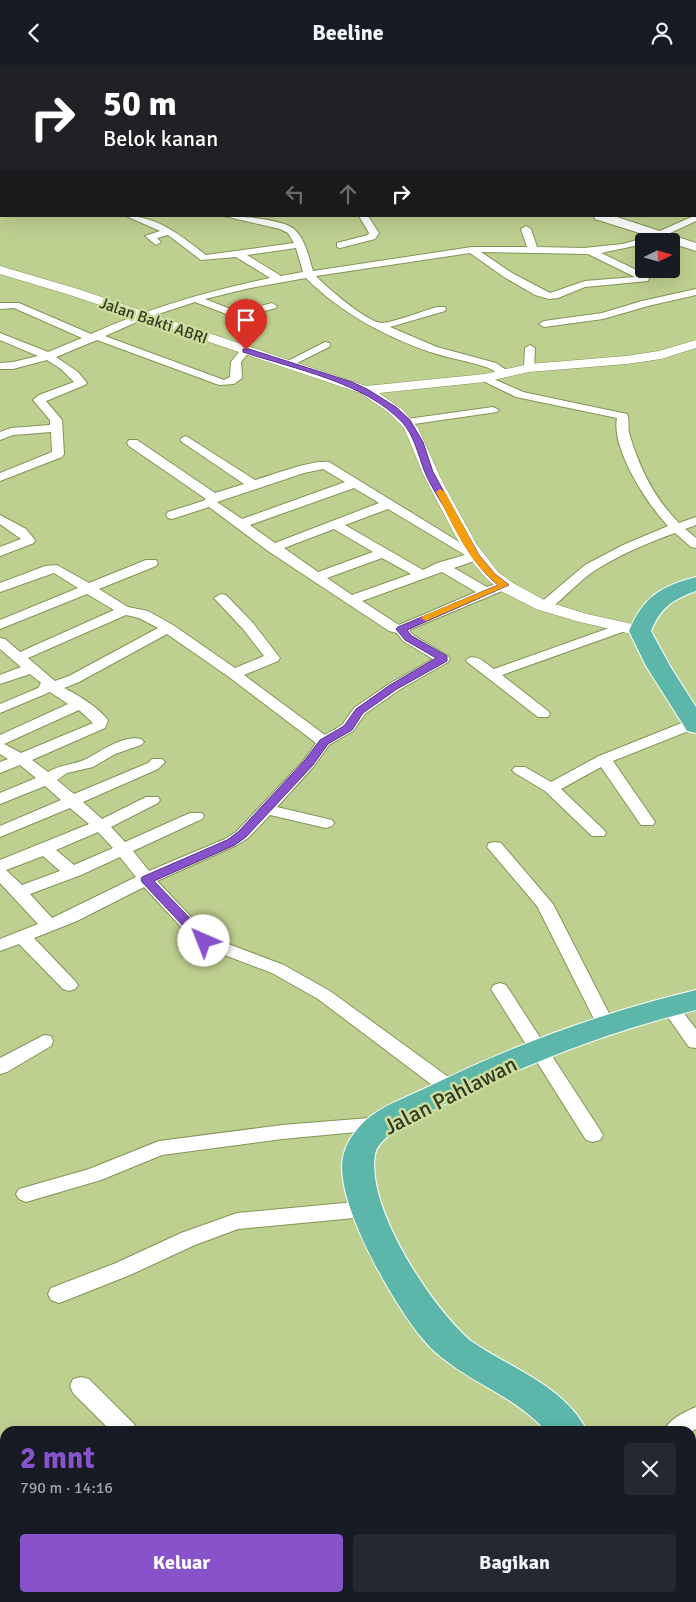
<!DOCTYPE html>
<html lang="id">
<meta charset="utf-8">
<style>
:root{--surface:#171b24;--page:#242831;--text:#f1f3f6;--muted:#9ea1a6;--accent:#8752ca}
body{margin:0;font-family:Signika,sans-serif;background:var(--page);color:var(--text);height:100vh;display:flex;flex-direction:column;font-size:19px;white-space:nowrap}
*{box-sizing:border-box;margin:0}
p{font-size:16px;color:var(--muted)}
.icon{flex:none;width:28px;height:28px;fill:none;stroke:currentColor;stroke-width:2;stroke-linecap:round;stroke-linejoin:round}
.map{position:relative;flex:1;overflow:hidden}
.panel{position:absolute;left:0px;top:1361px;width:696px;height:176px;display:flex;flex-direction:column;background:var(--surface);border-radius:15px 15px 0 0;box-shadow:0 5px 20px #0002}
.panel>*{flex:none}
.hud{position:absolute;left:0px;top:0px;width:696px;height:152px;box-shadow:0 5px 20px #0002;background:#202124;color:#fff;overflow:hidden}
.needle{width:32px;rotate:85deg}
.buttons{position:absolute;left:635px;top:168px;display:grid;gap:10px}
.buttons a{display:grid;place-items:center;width:45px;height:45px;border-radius:5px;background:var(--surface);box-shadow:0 5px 20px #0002;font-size:25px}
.pin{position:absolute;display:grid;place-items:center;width:42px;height:42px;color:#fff;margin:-51px -21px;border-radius:50% 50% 50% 0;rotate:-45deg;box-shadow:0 0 5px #0007}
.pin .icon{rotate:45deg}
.me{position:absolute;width:55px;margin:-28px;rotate:316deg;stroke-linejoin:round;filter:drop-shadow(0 0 4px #0008)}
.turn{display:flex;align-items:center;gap:18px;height:105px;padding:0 20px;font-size:22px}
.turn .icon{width:65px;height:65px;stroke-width:2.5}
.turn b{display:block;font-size:35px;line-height:42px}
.lanes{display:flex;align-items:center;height:48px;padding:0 20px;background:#0003;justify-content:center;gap:25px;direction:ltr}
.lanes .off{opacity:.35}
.round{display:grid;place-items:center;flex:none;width:52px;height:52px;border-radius:5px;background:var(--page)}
.headline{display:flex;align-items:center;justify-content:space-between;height:85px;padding:0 20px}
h1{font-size:30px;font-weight:700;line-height:38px;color:var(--accent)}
.primary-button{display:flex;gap:10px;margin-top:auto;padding:10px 20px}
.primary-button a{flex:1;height:58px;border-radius:5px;background:var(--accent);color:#fff;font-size:20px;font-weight:700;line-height:58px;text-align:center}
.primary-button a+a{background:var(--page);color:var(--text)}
header{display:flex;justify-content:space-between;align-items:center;height:65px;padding:0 20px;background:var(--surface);font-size:22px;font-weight:700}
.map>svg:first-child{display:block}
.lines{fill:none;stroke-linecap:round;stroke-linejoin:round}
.minor-casing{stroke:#839456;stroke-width:2}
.tertiary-casing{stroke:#839456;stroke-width:1}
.secondary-casing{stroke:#839456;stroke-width:2}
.trunk-casing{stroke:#fff;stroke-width:2}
.minor{fill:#fff;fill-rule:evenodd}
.tertiary{fill:#fff;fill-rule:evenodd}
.secondary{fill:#fff;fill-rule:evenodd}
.trunk{fill:#5cb7aa;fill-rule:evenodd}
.route{fill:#8752ca;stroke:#583583}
.slow{fill:#f59e0b}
.labels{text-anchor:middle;stroke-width:5;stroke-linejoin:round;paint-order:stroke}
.far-street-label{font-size:16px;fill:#333a20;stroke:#cbdd9c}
.near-street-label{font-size:22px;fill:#333a20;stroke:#cbdd9c}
</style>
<header><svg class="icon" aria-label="back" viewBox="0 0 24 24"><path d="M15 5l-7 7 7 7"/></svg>Beeline<svg class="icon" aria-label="person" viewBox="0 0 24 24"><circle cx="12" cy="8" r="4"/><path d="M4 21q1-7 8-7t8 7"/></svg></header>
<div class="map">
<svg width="696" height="1537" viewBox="0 0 696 1537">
<rect width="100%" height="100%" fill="#bed090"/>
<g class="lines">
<g class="minor-casing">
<g id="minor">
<path d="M323,0h13l1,1h-13z"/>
<path d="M627,0h11l1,1h-11z"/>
<rect x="0" y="30" width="1" height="4"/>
<path d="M0,83l1,1v5h-1z"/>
<path d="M695,93l1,1v6l-1,-1z"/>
<rect x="695" y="117" width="1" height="6"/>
<path d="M696,150v6l-43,20h-9v3l-43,9 44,21 4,5 -1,2 -63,6 -27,11 -9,1 -14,-4 -31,-18 -34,-24 -154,23c10,11 52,47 66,47 9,0 44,-13 55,-16h8l1,2 -1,2 -55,16 47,20 59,16 16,11 -6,3c-8,-2 -13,-8 -20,-10 -18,-6 -38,-9 -56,-15 -46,-16 -89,-39 -124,-74l-56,10 -45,11 33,13 34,-9 5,3 -1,2 -39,10 -42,-16 -49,16 -41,18 119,44 6,-3 1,-15 11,-14h8l1,2 -10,12 1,16 -8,6 -15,1 -122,-45 -41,17 22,15 9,11 -2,2 -39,16 16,19 2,34 -2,3 -62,24v-8l52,-21 -1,-20 -38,3 -13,5v-8l11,-4 39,-3v-5l-17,-20 6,-5 35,-13 -13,-13 -14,-9 -34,9h-13v-6l13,-1 25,-6 -38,-16v-7l48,19 34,-14 -68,-30 -14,1v-6h19l72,31c58,-26 117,-43 179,-56l-34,-21 -35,3 -33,-25 -11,3 4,4 -5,3 -11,-9 15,-5 -34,-15c32,0 55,20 80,39l88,-12 -6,-10 -8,-4 -56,-13c15,0 63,3 72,15 10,11 13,27 17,40l159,-24h55l-6,-18 5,-3 5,3 6,18 47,1 39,-4 21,-6zM296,183l7,24 -22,4 -34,-21zM481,187l107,2 47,23 -50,4 -35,12 -38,-20z"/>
<path d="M359,151h9l11,17 -4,6 -35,9 -3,-1v-4l31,-8 1,-2z"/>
<path d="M696,224v6l-48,11 -45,13 -59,8 -5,-3 5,-3 58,-8 40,-12z"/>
<path d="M325,277l4,1 1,2 -1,2 -38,19h-8l-1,-2z"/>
<path d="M530,280l5,3 -1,20 -5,3 -5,-3 1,-20z"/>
<path d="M485,310l38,17 104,22c3,6 0,14 3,22 10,33 24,62 49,87l17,-6v8l-11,4 11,9v10l-5,-1 -16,-14c-28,10 -56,22 -81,38 -16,11 -29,26 -44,38h-10l-2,-3 2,-3 45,-38 38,-20 45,-19c-20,-21 -57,-77 -51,-108l-101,-21 -35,-17 -2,-2 2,-2z"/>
<path d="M493,342l6,3 -2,2 -90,13 -6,-3 6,-3z"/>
<path d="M186,371l69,44c17,-5 59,-21 74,-18l153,94 -2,3 -26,9 33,19 17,-6 7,4 -2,3 -100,42 4,5 35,21 2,3 -2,3 -49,28 -34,24 -12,17 -24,14 -15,21 -37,41 55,13 2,3 -2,3 -6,2 -56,-13 -22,23 -11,7 -80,36 53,56 74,28 46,26 128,93 3,5 -3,5 -7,2 -7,-2 -126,-95 -46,-26 -74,-28 -54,-58 -67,34 -43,17 41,43 3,4 -3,4 -6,2 -6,-2 -44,-45 -19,7v-12l38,-15 -38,-41v-23l89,-36 -19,-16 -70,29v-11l61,-26 -16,-14 -45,18v-11l36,-15 -16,-13 -20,8v-11l8,-3 -8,-5v-19l68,-31 -18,-12 -50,21v-9l38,-16 3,-5 -11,-9 -30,10v-9l21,-8 -21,-18v-11l5,1 15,13 94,-42 -27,-16 -87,35v-9l78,-32 -24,-15 -54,19v-9l45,-17 12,-1 32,18 57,-23h10l2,3 -2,3 -57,23 29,18 20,4 25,14 62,43 29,-12 -21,-27 -29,-31 7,-4 5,1 27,28 27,35 -2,3 -34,14 81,60 17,-10 12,-17 35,-24 44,-25 -30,-18 -6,-8 -8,-2 -121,-80 -59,-44 -37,12 -4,-1 -2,-3 2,-3 35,-11 3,-2 -77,-53 -2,-3 2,-3h8l78,53 29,-9 -62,-42 -2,-2 2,-2zM323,404l22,13 -103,37 -25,-17 87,-29zM354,423l25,15 -104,40 -25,-18zM388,444l77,46 -28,8 -14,7 -78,-45zM334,464l39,23 -55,20 -34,-24zM382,493l29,16 -59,21 -25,-17zM442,507l34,20 -77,33 -37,-24zM126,550l13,3 19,10 -89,48 -14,5 -27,-23zM167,569l62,43 87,66 -12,17 -68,72 -11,7 -76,32 -16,-20 69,-32 2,-3 -2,-3h-12l-65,29 -14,-15 47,-24 2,-3 -2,-3h-12l-44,22 -19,-17 75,-33 7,-7 -3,-3h-10l-4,4 -74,31 -17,-14 10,-7 26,-6 22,-13 26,-9 3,-3 -3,-3c-17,-5 -41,13 -57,21 -12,5 -25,5 -36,12l-16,-12 73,-32 3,-8c-8,-11 -31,-26 -44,-32l15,-6zM79,645l14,13 -72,30 -17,-9zM98,767l15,16 -39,17 -18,-15zM43,791l17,15 -38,14 -16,-15zM120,792l16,20 -84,41 -22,-24 51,-19z"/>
<path d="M0,450l26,14 9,11 -1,3 -34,13v-9l21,-8 -21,-15z"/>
<path d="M623,558l7,4 -2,3 -126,45 46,36 2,3 -2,3h-10l-72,-56 2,-3c10,-3 17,5 26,11z"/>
<path d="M696,654v9l-83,33 42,61 -2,3h-12l-40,-58 -40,22 43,41 2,3 -2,3h-12l-47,-45 -30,-18 -3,-3 3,-3h10l26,15 48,-26 90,-36z"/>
<path d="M495,777l6,1 52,61 62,121 -2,4 -7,2 -7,-2 -62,-123 -50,-59 2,-4z"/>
<path d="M500,918l6,2 94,145 3,5 -3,5 -7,2 -7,-2 -95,-151 3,-4z"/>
<path d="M669,935l6,2 21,27v19l-7,-1 -29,-41 3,-4z"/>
<path d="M44,970l7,1 2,5 -2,5 -44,26 -7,2v-16z"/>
<path d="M382,1052l7,2 3,5 -3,5 -107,10 -120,16 -61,25 -75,22 -7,-3 -3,-5 3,-5 70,-20 70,-28 123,-16z"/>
<path d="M365,1136l7,2 3,6 -3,6 -7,2 -127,12 -43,16 -65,30 -63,25 -8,3 -8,-3 -3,-6 3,-6 65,-25 65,-30 56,-20z"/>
<path d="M81,1312l8,2 45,45 3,7h-26l-38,-38 -3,-7 3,-7z"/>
<path d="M696,1342v22l-5,3 -27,-1c5,-12 20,-19 32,-24z"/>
<path d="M269,1532h25l2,5h-25z"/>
<path d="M328,1532h29l-2,5h-29z"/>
<path d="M569,1532h28l-2,5h-28z"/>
</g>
</g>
<g class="tertiary-casing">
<g id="tertiary">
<path d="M273,0h13l1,1h-13z"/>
<rect x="0" y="5" width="1" height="6"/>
<path d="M0,201l78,23 288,97 119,-12 44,-10 97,-8 33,-5 37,-11v8l-35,11 -35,5 -97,8 -44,10 -106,11 24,17 15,18 24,53 35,64 21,27 15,11 35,19 39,12 59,13 3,4 -3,4 -6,1 -64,-15 -40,-12 -35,-18 -15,-13 -12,-14 -18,-27 -32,-61 -20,-48 -16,-16 -28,-19 -290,-98 -70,-21z"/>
</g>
</g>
<g class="secondary-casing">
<path id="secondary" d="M594,151h20l82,27v8l-25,-8v-2h-6l-70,-22z"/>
</g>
<g class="trunk-casing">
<g id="trunk">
<path d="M696,512v14c-24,9 -35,16 -45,40l19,35 26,41v26l-9,-2 -3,-5 -38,-60 -17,-35c14,-34 32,-45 67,-54z"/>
<path d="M696,925v20c-102,25 -200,66 -292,115 -11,7 -27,17 -29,30 -9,53 57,153 96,186 39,27 94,45 116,90h-41c-35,-40 -91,-52 -124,-93 -28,-33 -92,-143 -78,-185 4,-14 15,-28 27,-37 17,-13 41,-21 61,-31 84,-41 172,-73 264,-95z"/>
<path d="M691,1510l5,1v26h-21l-2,-5h18z"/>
</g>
</g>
<use href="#minor" class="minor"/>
<use href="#tertiary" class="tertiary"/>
<use href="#secondary" class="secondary"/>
<use href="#trunk" class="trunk"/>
</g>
<path class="route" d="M243,284h6l103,33 15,7 29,18 14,13 13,22 10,30 46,83 16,19 14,11 -102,45 5,6 35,20v5l-50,28 -34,24 -11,17 -24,14 -15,21 -67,72 -11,8 -81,36 55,57 1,3 -1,3h-9l-58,-62 -1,-3 1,-2 85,-37 11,-8 67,-72 15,-20 24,-14 12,-17 34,-24 46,-27 -31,-18 -9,-11 2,-2 100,-42c-26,-21 -39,-50 -54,-78 -7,-12 -15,-24 -20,-37 -6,-16 -10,-35 -22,-48 -38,-40 -108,-53 -159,-70z"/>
<path class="slow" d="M440,424l5,3 34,63 16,19 14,11 -83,36 -5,-3 2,-2 75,-31c-30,-24 -45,-60 -62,-93z"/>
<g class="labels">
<g class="far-street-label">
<text transform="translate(154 255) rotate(19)" y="6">Jalan Bakti ABRI</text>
</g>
<g class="near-street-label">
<text transform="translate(450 1030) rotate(-27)" y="8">Jalan Pahlawan</text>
</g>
</g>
</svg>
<div class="buttons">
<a><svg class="needle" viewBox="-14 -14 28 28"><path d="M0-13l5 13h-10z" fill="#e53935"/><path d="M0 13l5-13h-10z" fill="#9ea1a6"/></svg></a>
</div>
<div class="pin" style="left:246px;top:285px;background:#d93025"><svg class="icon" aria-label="arrive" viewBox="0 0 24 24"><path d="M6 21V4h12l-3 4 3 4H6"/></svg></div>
<svg class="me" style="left:204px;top:876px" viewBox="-20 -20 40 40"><circle r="19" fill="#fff"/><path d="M0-13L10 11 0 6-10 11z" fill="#8752ca"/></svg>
<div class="hud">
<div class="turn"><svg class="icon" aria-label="right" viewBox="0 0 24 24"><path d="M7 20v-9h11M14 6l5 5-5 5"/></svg><div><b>50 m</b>Belok kanan</div></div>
<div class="lanes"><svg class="icon off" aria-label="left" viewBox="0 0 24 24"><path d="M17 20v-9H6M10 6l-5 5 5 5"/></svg><svg class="icon off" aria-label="ahead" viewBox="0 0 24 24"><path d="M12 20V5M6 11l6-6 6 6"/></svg><svg class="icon" aria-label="right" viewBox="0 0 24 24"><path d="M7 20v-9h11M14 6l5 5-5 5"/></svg></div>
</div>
<section class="panel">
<div class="headline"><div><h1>2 mnt</h1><p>790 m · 14:16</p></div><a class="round"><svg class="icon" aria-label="close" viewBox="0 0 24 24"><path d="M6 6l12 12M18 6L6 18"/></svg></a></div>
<div class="primary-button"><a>Keluar</a><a>Bagikan</a></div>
</section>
</div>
